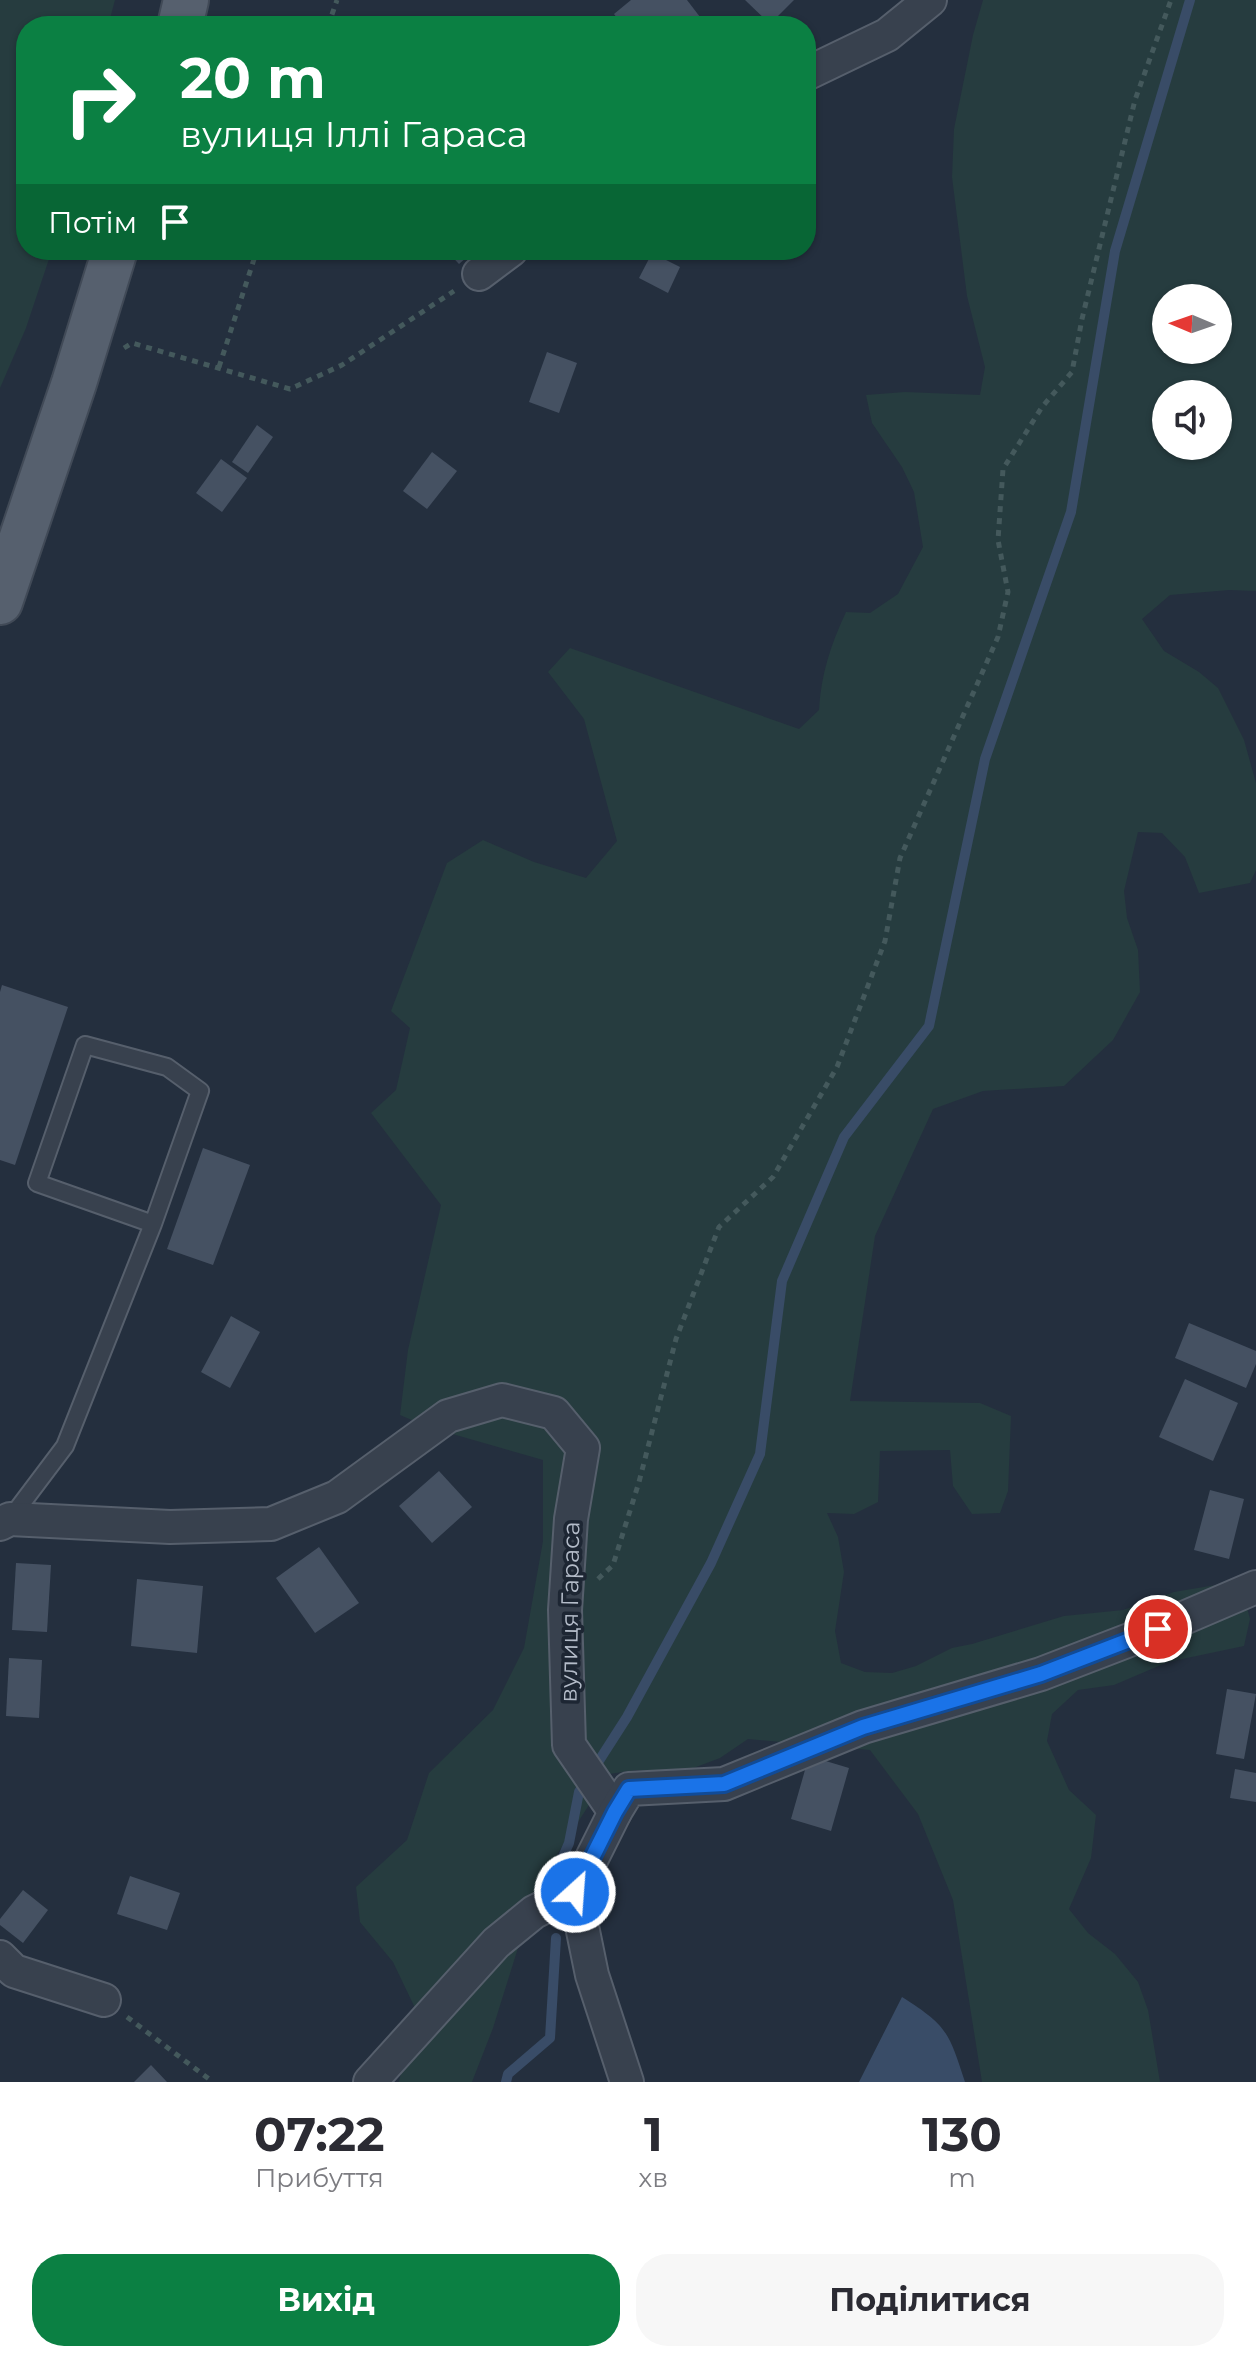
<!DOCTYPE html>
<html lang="uk">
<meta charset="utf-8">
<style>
:root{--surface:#fff;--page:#f7f7f7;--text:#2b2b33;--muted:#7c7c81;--accent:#0b8043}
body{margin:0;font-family:Montserrat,sans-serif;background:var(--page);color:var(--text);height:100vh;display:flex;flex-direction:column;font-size:30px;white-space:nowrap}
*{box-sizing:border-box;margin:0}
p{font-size:26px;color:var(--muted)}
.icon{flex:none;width:44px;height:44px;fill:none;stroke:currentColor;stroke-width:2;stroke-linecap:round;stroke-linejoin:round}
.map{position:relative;height:2082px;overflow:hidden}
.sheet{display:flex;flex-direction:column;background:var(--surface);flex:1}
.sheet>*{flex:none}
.top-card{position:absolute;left:16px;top:16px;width:800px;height:244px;border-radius:32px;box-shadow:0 2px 6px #0004;background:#0b8043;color:#fff;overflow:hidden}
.needle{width:52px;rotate:272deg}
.fabs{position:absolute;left:1152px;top:284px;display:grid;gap:16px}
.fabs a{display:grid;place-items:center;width:80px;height:80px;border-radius:50%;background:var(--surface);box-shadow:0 2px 6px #0004;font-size:40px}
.pin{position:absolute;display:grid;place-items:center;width:68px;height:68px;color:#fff;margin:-34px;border:4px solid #fff;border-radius:50%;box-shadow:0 2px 8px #0007}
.me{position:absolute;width:88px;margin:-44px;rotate:26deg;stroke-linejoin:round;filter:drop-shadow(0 0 6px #0008)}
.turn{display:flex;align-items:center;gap:28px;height:168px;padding:0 32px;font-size:36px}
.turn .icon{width:104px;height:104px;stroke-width:2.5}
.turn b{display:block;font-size:56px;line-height:68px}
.then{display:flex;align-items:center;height:76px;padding:0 32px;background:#0003;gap:16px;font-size:30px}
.eta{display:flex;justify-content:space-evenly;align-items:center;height:136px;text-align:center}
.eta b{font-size:48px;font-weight:700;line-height:56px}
.primary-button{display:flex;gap:16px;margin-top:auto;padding:16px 32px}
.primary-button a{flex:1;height:92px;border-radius:32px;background:var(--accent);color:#fff;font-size:32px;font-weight:700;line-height:92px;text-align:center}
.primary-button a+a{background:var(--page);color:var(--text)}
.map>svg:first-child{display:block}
.green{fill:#263c3f;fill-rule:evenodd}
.water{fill:#394c67}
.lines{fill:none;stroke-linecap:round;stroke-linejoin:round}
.stream{stroke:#394c67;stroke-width:10}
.building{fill:#455162}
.lane-casing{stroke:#565f6c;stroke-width:20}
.street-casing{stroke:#565f6c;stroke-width:36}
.primary-casing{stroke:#414a57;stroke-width:48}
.path{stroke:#44595c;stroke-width:5;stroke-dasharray:6 6;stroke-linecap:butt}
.lane{stroke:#38414e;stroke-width:16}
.street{stroke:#38414e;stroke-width:32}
.primary{stroke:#56606e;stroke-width:44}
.route-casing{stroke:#114b97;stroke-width:20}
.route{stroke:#1a73e8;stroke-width:14}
.labels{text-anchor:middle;stroke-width:7;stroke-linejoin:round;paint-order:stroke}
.street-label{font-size:24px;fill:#b4bcc9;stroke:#1d2633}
</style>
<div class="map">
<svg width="1256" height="2082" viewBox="0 0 1256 2082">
<rect width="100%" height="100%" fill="#242f3e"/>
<g class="green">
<path d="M0,0h115l-7,26h-82v224h26l-26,78 -26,60z"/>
<path d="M983,0h273v591l-27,-1 -59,5 -28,24 22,32 35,21 19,16 26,52 12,43v87l-6,13 -51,10 -14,-36 -23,-24 -24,-1 -14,59 3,27 11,32 2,42 -27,48 -49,46 -81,5 -50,18 -58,127 -25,165 130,2 31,13 -3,75 -8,22 -28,1 -19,-28 -3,-36 -70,1 -2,51 -24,12 -27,-1 11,24 6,35 -9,59 6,32 24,9 27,1 24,-7 36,-18 20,-4 92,-28 59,-6 51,-18 66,-11 10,38 -6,27 -76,16 -54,23 -36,5 -26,24 -5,27 22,49 27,25 -5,43 -22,51 19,24 27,21 23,28 10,28 12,72h-178l-29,-182 -35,-86 -48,-64 -122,-11 -28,19 -37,14 -47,-2 -27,4 -71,110 -45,144 -21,54h-73l16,-74 -22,-46 -33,-40 -4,-35 51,-47 22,-67 64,-63 31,-62 19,-107v-81l-115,-33 -28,-12 8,-65 33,-145 -70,-92 25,-23 14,-62 -19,-17 56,-148 36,-23 51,22 52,16 31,-37 -33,-122 -36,-47 22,-24 229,81 20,-19c2,-36 12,-66 27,-98l24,1 28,-19 25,-47 -9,-55 -12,-25 -30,-44 -6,-28 39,-3 75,3 5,-28 -18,-71 -15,-119 2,-48 19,-94zM1166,298h52v52h-52zM1166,394h52v52h-52z"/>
</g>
<path class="water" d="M902,1997c46,29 47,36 63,85h-106z"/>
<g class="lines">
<g class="stream">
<path d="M547,1893l22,-50 10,-51 48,-75 84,-154 49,-109 22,-173 62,-144 85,-111 56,-267 86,-247 44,-261 75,-251"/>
<path d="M506,2082l2,-8 42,-36 6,-100"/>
</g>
</g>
<g class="building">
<path d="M631,0h56l13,17 -11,9h-66l-9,-12z"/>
<path d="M745,0h49l-24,24z"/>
<path d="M446,250h29l-16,14z"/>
<path d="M652,253l28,14 -12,26 -29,-15z"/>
<path d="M547,352l30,11 -18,50 -30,-11z"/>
<path d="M257,425l16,12 -25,36 -16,-11z"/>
<path d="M432,452l25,19 -30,38 -24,-18z"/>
<path d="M221,459l26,19 -25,34 -26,-19z"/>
<path d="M2,985l66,22 -53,158 -15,-5v-168z"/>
<path d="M203,1148l47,17 -37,100 -46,-16z"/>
<path d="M231,1316l29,16 -30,56 -29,-16z"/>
<path d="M1189,1323l67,28v13l-10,24 -71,-30z"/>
<path d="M1185,1379l53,24 -25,58 -54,-24z"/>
<path d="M439,1471l33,36 -40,36 -33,-37z"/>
<path d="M1210,1490l34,9 -15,60 -35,-9z"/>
<path d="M319,1547l40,56 -44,30 -39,-55z"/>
<path d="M16,1563l35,2 -4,67 -35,-2z"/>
<path d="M137,1579l66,7 -6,67 -66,-7z"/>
<path d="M9,1658l33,2 -3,58 -33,-2z"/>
<path d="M1227,1689l29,5 -12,65 -28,-5z"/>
<path d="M809,1756l40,12 -18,63 -40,-12z"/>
<path d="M1235,1769l21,4v29l-26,-4z"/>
<path d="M130,1876l50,17 -13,37 -50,-16z"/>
<path d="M23,1890l25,20 -25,33 -23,-18v-6z"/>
<path d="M151,2065l16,17h-33z"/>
</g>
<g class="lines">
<g class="lane-casing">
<path id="lane" d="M10,1519l55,-73 88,-222 47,-133 -33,-24 -82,-22 -48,138 116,41"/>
</g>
<g class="street-casing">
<g id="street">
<path d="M806,74l81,-39 43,-35"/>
<path d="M479,274l32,-24"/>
<path d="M0,1524l10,-5 160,8 101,-3 66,-27 111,-81 54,-16 52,13 29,35 -12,71 -6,91 4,135 46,67"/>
<path d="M0,1957l14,14 90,29"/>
<path d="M370,2082l126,-139 38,-31 41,-20"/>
<path d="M627,2082l-35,-107 -17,-83 40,-80 14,-23 95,-5 139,-57 178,-53 117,-45 98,-42"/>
</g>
</g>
<g class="primary-casing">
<g id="primary">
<path d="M180,26l6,-26"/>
<path d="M0,602l74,-219 41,-133"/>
</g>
</g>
<g class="path">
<path d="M328,26l9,-26"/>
<path d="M124,348l8,-5 158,46 52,-24 112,-74"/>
<path d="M219,367l38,-117"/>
<path d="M598,1579l15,-14 26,-83 37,-143 43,-112 54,-50 64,-110 48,-126 15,-83 98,-221 10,-45 -10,-52 5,-71 39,-62 30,-35 10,-53 53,-219 36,-100"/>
<path d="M127,2017l86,65"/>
</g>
<use href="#lane" class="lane"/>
<use href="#street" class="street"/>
<use href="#primary" class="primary"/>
</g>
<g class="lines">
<g class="route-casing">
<path id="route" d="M575,1892l40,-80 14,-23 95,-5 139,-57 178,-53 117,-45"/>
</g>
<use href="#route" class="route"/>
</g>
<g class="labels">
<g class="street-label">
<text transform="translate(570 1612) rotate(-89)" y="8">вулиця Гараса</text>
</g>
</g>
</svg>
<div class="fabs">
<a><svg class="needle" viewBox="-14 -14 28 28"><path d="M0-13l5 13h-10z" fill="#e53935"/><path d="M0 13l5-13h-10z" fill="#7c7c81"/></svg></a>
<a><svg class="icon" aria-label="sound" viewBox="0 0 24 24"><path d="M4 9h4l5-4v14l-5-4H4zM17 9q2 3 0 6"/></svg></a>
</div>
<div class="pin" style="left:1158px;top:1629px;background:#d93025"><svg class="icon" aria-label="arrive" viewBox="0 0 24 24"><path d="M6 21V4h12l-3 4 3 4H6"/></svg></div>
<svg class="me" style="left:575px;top:1892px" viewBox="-20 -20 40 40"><circle r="17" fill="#1a73e8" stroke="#fff" stroke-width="3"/><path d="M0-11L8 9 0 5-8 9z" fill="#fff"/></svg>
<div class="top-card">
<div class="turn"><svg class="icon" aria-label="right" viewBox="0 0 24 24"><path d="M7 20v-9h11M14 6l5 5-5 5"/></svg><div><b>20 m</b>вулиця Іллі Гараса</div></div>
<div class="then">Потім<svg class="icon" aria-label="arrive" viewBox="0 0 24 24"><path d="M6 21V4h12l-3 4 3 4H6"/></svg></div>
</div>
</div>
<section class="sheet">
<div class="eta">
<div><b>07:22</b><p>Прибуття</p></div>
<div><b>1</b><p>хв</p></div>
<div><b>130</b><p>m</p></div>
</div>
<div class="primary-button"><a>Вихід</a><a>Поділитися</a></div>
</section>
